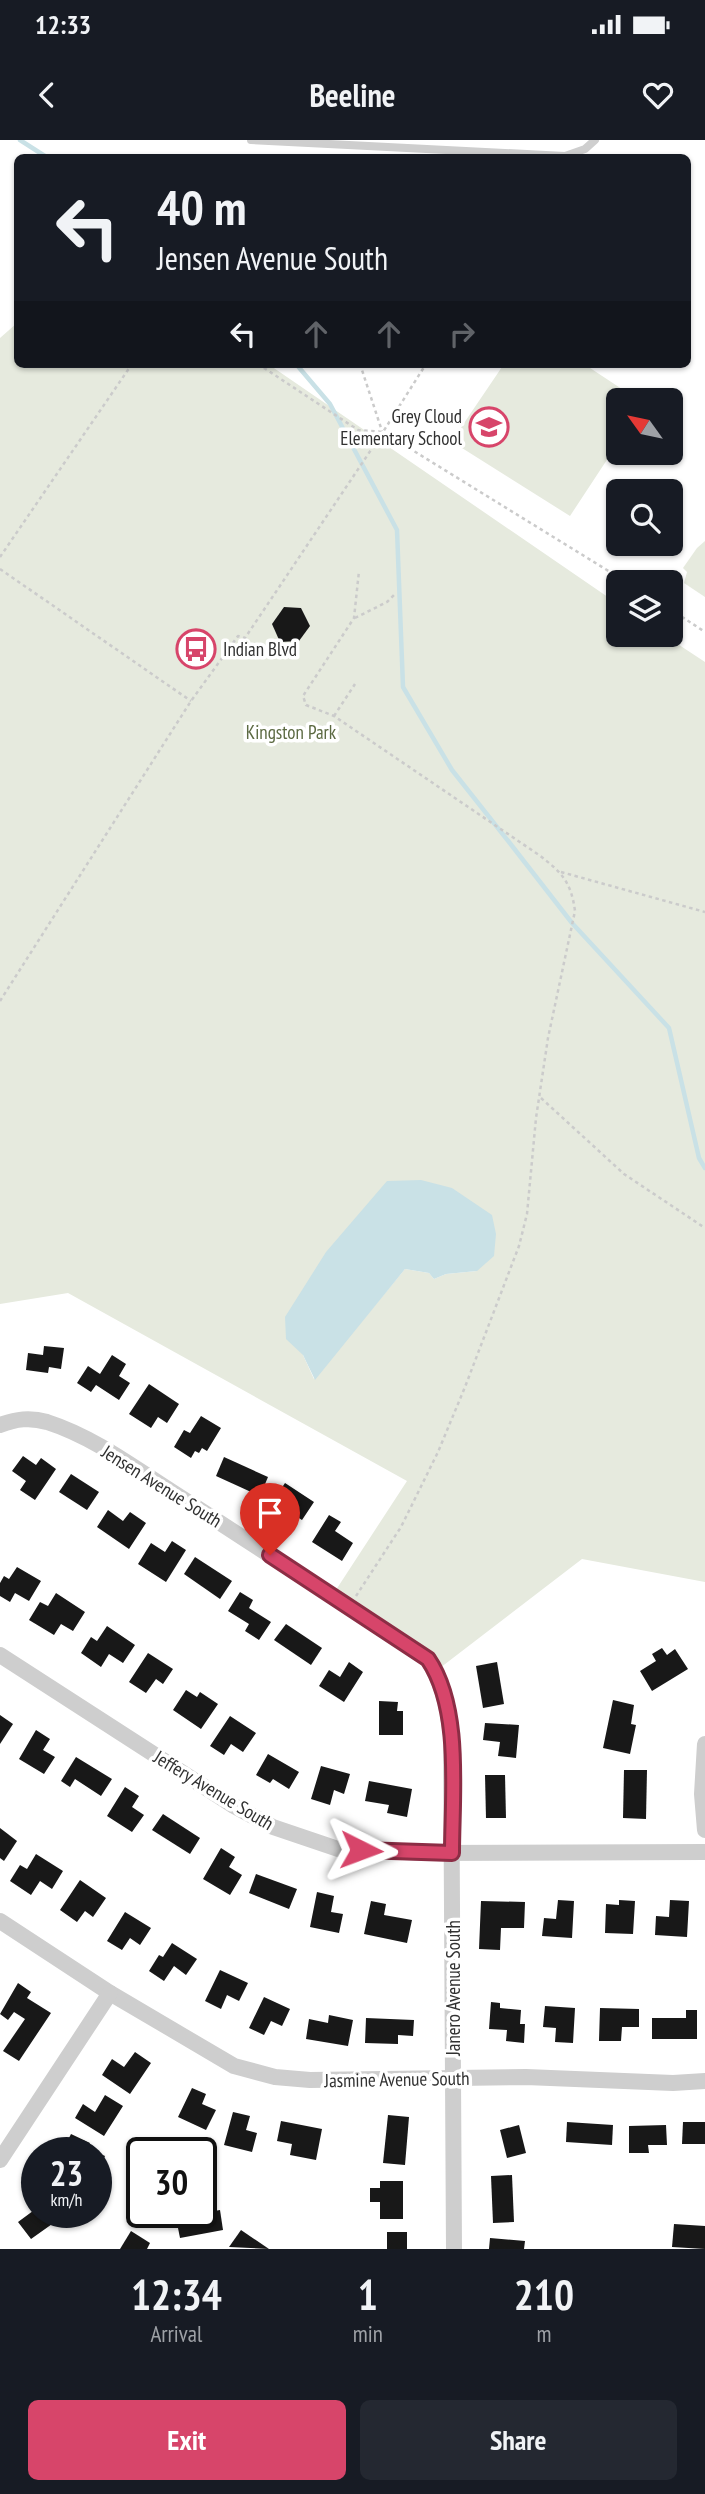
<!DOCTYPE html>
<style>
:root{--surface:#171b24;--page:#242831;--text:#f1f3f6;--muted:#9ea1a6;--accent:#d7456a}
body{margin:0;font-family:"PT Sans Narrow",sans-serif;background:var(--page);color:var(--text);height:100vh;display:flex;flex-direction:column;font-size:26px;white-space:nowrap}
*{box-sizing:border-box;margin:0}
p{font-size:23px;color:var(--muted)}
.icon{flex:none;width:38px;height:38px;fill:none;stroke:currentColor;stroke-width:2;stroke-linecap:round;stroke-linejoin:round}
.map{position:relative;height:2109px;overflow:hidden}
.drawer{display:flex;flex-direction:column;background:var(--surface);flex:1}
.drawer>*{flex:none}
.guide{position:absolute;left:14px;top:14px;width:677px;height:214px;border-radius:10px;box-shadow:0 2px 5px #0004;background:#171b24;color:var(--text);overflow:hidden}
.needle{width:46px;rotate:303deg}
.tools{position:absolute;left:606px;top:248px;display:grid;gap:14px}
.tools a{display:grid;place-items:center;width:77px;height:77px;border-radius:10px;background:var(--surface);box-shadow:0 2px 5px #0004;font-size:35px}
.speed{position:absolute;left:21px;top:1997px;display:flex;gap:14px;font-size:35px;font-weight:700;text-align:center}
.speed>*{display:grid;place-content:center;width:91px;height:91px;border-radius:50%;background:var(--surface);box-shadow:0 2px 5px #0004;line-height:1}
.speed small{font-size:18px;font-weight:400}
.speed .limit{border:4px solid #111;border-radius:10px;background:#fff;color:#111}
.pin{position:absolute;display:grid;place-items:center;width:60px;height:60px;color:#fff;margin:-72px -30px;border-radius:50% 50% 50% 0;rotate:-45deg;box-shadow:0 0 7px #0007}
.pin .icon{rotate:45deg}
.me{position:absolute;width:77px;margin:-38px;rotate:93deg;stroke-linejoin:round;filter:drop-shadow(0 0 5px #0008)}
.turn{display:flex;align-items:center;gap:24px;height:147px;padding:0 28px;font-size:32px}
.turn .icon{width:91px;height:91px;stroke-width:2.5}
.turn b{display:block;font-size:49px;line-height:60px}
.lanes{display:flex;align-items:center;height:66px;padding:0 28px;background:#0003;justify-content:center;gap:35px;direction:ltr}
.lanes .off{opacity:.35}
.eta{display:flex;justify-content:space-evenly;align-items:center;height:119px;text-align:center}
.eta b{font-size:42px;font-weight:800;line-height:49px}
.cta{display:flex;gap:14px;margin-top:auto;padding:14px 28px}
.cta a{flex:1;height:80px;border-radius:10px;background:var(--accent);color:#fff;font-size:28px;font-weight:800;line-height:80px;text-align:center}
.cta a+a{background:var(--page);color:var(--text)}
.status{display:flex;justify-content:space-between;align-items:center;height:49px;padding:0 35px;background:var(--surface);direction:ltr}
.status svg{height:19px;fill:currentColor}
header{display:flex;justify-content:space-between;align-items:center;height:91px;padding:0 28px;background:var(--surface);font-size:32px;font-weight:800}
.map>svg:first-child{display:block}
.green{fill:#e6eade;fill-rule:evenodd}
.water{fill:#c9e1e6}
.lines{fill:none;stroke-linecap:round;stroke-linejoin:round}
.stream{stroke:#c9e1e6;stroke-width:4.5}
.building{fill:#181818}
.path{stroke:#cbcbcb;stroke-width:2.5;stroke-dasharray:3.5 3.5;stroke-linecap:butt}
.lane{stroke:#cecece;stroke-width:8}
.street{stroke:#cecece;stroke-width:16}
.route-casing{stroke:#8c2d45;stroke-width:18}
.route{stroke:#d7456a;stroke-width:12}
.labels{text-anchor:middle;stroke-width:7;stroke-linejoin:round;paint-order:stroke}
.poi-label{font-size:19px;fill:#313131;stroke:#fff;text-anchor:end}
.park-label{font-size:19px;fill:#5c6a42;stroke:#fff}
.street-label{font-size:19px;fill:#313131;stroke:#fff}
</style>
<div class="status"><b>12:33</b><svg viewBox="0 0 49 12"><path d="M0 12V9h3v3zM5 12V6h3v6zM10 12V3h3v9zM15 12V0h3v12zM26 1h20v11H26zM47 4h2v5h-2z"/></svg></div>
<header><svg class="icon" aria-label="back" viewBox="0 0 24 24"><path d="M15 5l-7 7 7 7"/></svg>Beeline<svg class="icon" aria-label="heart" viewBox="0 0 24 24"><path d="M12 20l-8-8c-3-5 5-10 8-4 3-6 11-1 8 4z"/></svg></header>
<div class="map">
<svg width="705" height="2109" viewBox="0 0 705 2109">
<rect width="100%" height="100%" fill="#fff"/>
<g class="green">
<path d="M17,183l1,41h250l350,240v31h46l41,27v920l-123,-23 -146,112 -104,-75 75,-115 -339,-188 -68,11v-966zM452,1048l25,83 -31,3 -12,5 -5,-6 -24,-4 -91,110 -11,-24z"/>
<path d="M504,224h80l56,37h-22v42l-48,73 -108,-68 -2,-19z"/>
<path d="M705,401v56l-21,-14 3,-11 -4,-4 14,-20z"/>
</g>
<path class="water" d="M421,1040l31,8 40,27 4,19 -2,22 -17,15 -31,3 -12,5 -5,-6 -24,-4 -90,111 -12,-25 -17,-16 -1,-22 41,-65 61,-71z"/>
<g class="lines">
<g class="stream">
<path d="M20,0l28,18"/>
<path d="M296,224l34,40 67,126 6,157 49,83 57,72 63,81 97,105 30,130 6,10"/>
</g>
</g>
<g class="building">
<path d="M284,467l17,1 9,18 -11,15 -19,1 -8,-18z"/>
<path d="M44,1206l20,2 -3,21 -12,-2 -1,6 -22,-3 2,-17 15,2z"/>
<path d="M112,1215l14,9 -7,12 11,7 -11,17 -23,-15 -5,7 -14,-9 11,-17 12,8z"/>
<path d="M149,1244l30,20 -12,19 -9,-6 -7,11 -22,-14z"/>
<path d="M201,1276l20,12 -14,23 -5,-3 -3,5 -4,-2 -4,7 -17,-11 10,-17 6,3z"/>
<path d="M23,1316l13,9 5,-7 15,11 -21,31 -15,-10 6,-9 -14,-10z"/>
<path d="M224,1317l44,20 -8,19 -44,-20z"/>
<path d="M71,1334l28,18 -12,18 -28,-18z"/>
<path d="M285,1343l29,19 -12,18 -14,-9 -9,13 -20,-14 11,-15 5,3z"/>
<path d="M108,1370l15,11 7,-9 16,11 -17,26 -32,-22z"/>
<path d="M329,1375l12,7 -6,9 18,12 -11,18 -30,-19z"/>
<path d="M172,1401l14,9 -20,32 -28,-18 13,-21 14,9z"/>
<path d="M195,1417l37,24 -12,18 -36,-25z"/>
<path d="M17,1427l24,14 -12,20 -14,-8 -5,9 -10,-6v-13l4,-7 5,3z"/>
<path d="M240,1452l13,8 -4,8 22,14 -12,18 -14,-9 4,-7 -21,-13z"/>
<path d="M56,1453l29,19 -12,19 -12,-7 -7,11 -25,-15 11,-18 8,4z"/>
<path d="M286,1484l36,24 -11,17 -37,-25z"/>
<path d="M107,1486l28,19 -12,18 -14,-9 -8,13 -20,-14 10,-16 6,4z"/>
<path d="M662,1508l5,7 8,-6 13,20 -36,22 -12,-20 16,-10 -4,-7z"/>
<path d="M148,1513l25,16 -10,15 -7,-5 -10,14 -17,-11z"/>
<path d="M349,1522l14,10 -19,30 -25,-16 10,-16 11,7z"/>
<path d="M497,1522l7,42 -21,4 -7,-42z"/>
<path d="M186,1550l11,7 3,-5 18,12 -17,25 -28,-19z"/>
<path d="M613,1560l21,5 -3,19 5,1 -6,29 -27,-6z"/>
<path d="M379,1561l19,1 -1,9h6v24h-24z"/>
<path d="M0,1575l13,9 -13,20z"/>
<path d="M230,1576l26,17 -13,19 -12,-8 -7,11 -14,-9z"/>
<path d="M485,1583l34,2 -3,33 -18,-2 2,-14 -17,-2z"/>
<path d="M36,1590l14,9 -7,11 12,7 -11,17 -25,-15z"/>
<path d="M268,1614l31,18 -10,17 -16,-10 -3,4 -14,-8z"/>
<path d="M76,1617l36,22 -11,17 -26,-17 -5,8 -9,-6z"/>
<path d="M321,1626l29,8 -6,20 -10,-4 -4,15 -19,-6z"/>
<path d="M624,1630h23l-1,49 -23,-1z"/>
<path d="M485,1635h20l1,43h-20z"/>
<path d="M369,1641l43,8 -5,28 -20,-4 2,-8 -24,-4z"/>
<path d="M125,1647l14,9 -7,11 12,8 -12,17 -25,-16z"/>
<path d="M163,1674l37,24 -10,16 -38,-24z"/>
<path d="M0,1688l17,13 -13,20 -4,-3z"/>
<path d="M221,1708l14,9 -6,10 13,8 -12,20 -27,-16z"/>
<path d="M36,1714l27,17 -11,18 -12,-8 -9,14 -21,-14 10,-16 7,4z"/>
<path d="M256,1734l41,15 -8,20 -40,-16z"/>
<path d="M80,1740l26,18 -13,19 -8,-6 -8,11 -17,-12z"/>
<path d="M317,1752l17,4 -3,16 12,2 -4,19 -29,-6z"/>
<path d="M558,1760l16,1 -2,37 -30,-2 2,-18 12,1z"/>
<path d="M619,1760l16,1 -2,33 -28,-1 1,-29 13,1z"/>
<path d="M670,1760l19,1 -2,36 -32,-2 1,-19 13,1z"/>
<path d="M371,1761l15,3 -2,11 28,5 -5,23 -43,-9z"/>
<path d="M481,1761l44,1 -1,26h-23l-1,22 -21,-1z"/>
<path d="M125,1772l26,16 -11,17 -10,-7 -8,12 -15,-9z"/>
<path d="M172,1803l25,16 -11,16 -12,-9 -10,15 -15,-10 10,-16 4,2z"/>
<path d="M220,1830l28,13 -9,18 -12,-6 -6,14 -16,-8z"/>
<path d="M18,1843l13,9 -4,6 24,15 -32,48 -16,-10 22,-32 -11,-7 -6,8 -8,-6z"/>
<path d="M264,1857l26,12 -8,17 -11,-5 -7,14 -15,-7z"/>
<path d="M491,1862l9,1v5l21,2 -1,14h5l-1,19 -18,-2 1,-11 -18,-1z"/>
<path d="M545,1866l30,2 -2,35 -18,-1 1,-14 -13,-1z"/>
<path d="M600,1868l39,1v18h-17l-1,14h-22z"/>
<path d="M686,1870h11v29h-45v-21h34z"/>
<path d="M329,1875l24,5 -5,26 -42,-7 3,-20 19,4z"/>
<path d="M366,1878l48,2 -1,16 -15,-1v9l-33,-1z"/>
<path d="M135,1912l16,11 -21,31 -28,-19 10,-16 12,8z"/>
<path d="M192,1948l14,6 -4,10 14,6 -10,20 -28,-13z"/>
<path d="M105,1955l18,11 -19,30 -29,-18 8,-14 12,8z"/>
<path d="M233,1972l17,4 -4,14 11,3 -5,19 -28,-7z"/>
<path d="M388,1975l21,2 -4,48 -22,-2z"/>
<path d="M281,1981l41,8 -6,31 -26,-5 2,-11 -15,-3z"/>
<path d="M567,1982l46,3 -1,20 -46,-3z"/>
<path d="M683,1982h22v22h-23z"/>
<path d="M519,1985l7,28 -19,5 -7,-28z"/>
<path d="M666,1985l1,20h-19l1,8h-20v-27z"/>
<path d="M71,1994l19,9 -3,5 18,8 -9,19v-23h-34z"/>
<path d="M512,2035l2,47 -21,1 -2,-47z"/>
<path d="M380,2041h23v38h-23v-17h-10v-14h10z"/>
<path d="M37,2068v4h32l-38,27 -13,-17z"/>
<path d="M220,2070l3,20 -43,8 -4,-20z"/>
<path d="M674,2084l31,2v23l-33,-2z"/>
<path d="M241,2090l28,19 -40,-2z"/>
<path d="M131,2091l19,12 -3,6h-27z"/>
<rect x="387" y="2092" width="20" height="17"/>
<path d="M490,2098l35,3 -1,8h-35z"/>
</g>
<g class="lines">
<g class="path">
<path d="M258,224l100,66 25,2 245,151"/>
<path d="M360,224l22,67"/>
<path d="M0,417l132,-193"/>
<path d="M0,429l191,132"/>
<path d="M670,469l35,23"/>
<path d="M355,478l32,-16 7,-7"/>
<path d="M334,576l21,-32"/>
<path d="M561,732l144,40"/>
<path d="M0,861l191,-300 47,-65 7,2 138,-206 43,-68"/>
<path d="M541,958l83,76 81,54"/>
<path d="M356,1456l45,-69 37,-75 27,-65 54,-141 8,-32 9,-96 12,-80 27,-127c-4,-30 -14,-39 -36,-56l-205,-139 -28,-11 -3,-9 51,-78 5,-47"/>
</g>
<path class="lane" d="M251,0l314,16 20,-7 10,-9"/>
<g class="street">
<path d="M0,1285c16,-6 30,-8 47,-3 47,15 89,47 130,73 84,54 167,109 250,164 16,24 21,50 24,78l3,512"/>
<path d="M0,1515l234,151 39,21 65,22 89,4 278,-1"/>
<path d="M705,1604l-3,50 3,36"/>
<path d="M0,1781l110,72 124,73 41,11 35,3 216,-3 147,6 32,-2"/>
<path d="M0,2020l110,-167"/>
</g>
</g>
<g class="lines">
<g class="route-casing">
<path id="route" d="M270,1415l158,104c34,50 24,136 24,194l-91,-3"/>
</g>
<use href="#route" class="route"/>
</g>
<defs>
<g id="school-ring" transform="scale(2.0125)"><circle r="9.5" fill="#fff" stroke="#d7456a" stroke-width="1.5"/><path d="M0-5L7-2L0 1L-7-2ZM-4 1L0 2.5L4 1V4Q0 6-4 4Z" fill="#d7456a"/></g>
<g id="bus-ring" transform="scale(2.0125)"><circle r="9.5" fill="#fff" stroke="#d7456a" stroke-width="1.5"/><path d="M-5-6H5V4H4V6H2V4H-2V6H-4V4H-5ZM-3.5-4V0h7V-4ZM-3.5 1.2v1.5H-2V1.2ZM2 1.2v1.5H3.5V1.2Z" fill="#d7456a"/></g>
</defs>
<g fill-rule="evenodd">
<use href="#school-ring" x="489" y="287"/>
<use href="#bus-ring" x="196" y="509"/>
</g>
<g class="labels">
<g class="poi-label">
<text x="462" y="283">Grey Cloud<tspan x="462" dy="22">Elementary School</tspan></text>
<text x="223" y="516" text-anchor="start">Indian Blvd</text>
</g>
<g class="park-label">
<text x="291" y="599">Kingston Park</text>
</g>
<g class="street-label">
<text transform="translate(162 1346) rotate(32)" y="7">Jensen Avenue South</text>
<text transform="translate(214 1650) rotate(31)" y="7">Jeffery Avenue South</text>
<text transform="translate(453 1848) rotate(-90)" y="7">Janero Avenue South</text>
<text transform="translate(397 1939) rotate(-1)" y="7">Jasmine Avenue South</text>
</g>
</g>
</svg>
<div class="tools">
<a><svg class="needle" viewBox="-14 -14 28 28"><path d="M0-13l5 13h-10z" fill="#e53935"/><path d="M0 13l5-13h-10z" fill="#9ea1a6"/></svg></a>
<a><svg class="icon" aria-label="search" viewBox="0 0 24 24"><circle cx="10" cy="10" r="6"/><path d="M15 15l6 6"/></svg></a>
<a><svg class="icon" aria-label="layers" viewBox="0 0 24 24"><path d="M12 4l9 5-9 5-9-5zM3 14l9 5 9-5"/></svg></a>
</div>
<div class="speed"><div>23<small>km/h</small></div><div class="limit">30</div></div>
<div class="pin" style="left:270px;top:1415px;background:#d93025"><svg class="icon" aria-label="arrive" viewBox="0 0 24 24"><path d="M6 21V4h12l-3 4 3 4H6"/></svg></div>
<svg class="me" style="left:361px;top:1710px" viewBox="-20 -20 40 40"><path d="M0-17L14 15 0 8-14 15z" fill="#d7456a" stroke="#fff" stroke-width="4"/></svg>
<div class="guide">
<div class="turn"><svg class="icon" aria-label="left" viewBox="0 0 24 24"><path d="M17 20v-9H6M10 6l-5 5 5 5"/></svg><div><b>40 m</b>Jensen Avenue South</div></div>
<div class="lanes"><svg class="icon" aria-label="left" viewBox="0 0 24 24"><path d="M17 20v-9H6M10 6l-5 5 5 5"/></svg><svg class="icon off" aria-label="ahead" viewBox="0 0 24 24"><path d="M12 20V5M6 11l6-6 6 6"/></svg><svg class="icon off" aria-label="ahead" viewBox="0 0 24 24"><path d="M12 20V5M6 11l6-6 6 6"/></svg><svg class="icon off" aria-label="right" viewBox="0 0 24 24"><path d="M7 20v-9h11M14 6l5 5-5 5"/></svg></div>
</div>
</div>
<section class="drawer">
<div class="eta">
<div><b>12:34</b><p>Arrival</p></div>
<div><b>1</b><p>min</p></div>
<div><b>210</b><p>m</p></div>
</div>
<div class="cta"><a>Exit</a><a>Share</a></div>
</section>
